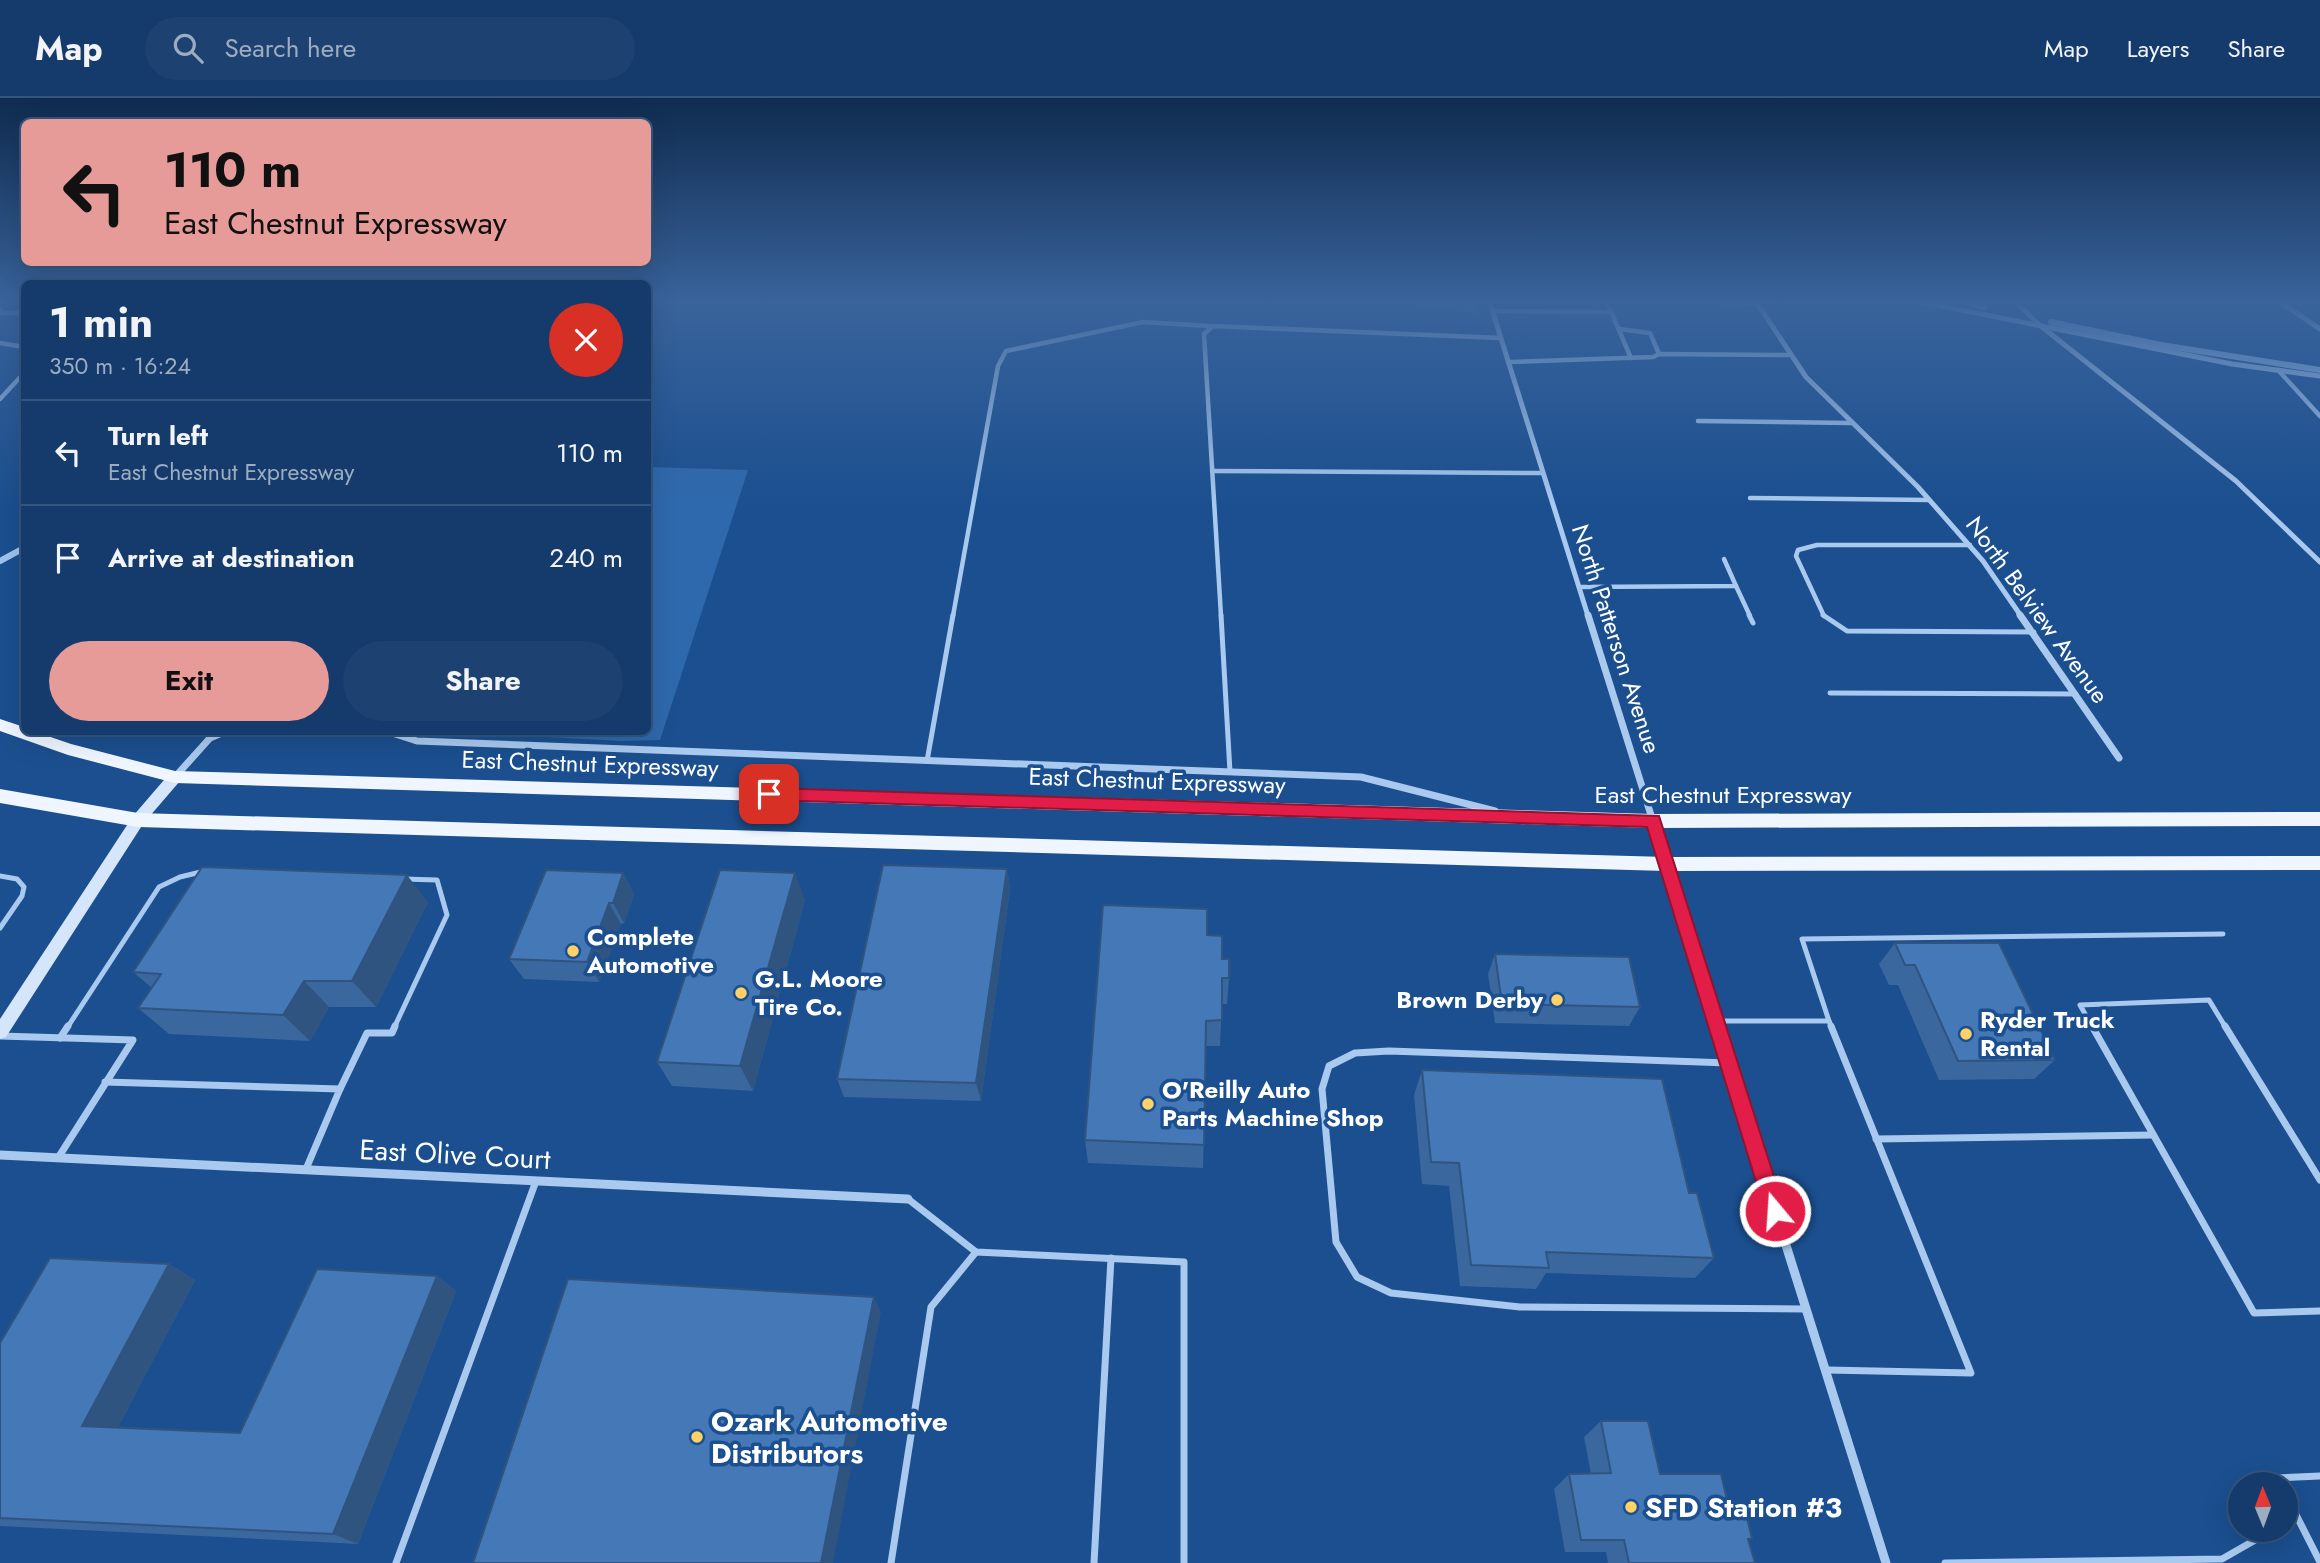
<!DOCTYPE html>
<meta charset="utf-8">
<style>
:root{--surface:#143b6b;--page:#1d4271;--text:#f1f3f6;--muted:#9dadc1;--line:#33557e;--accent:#e69b98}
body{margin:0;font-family:Jost,sans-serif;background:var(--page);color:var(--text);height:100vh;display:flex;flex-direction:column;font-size:26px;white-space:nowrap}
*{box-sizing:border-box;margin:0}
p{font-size:23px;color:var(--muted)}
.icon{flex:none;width:38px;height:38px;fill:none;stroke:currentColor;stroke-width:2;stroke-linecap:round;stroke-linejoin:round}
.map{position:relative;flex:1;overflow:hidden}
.side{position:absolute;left:21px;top:182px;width:630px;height:455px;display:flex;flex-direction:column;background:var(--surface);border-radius:10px;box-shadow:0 7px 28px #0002,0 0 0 2px var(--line)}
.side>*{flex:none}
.top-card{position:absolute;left:21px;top:21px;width:630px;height:147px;border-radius:10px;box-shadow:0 7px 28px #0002,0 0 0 2px var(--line);background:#e69b98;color:#111;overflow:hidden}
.needle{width:46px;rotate:359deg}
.fabs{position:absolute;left:2228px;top:1374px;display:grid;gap:14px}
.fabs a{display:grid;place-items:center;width:70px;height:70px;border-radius:50%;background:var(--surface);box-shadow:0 7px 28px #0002,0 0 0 2px var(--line);font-size:35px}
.pin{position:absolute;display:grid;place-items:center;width:60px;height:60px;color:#fff;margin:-30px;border-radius:14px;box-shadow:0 4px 10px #0006}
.me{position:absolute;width:77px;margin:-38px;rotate:342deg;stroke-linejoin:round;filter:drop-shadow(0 0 5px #0008)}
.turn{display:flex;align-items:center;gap:24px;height:147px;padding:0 28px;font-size:32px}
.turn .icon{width:91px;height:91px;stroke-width:2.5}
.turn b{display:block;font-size:49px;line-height:60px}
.round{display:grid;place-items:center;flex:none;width:74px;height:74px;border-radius:37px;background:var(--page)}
.overview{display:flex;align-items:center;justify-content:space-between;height:119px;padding:0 28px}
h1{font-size:42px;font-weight:700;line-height:52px}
.action{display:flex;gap:14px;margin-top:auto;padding:14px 28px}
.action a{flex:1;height:80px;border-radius:42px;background:var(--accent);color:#111;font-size:28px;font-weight:700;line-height:80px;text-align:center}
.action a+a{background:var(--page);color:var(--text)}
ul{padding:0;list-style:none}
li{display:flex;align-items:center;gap:21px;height:105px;padding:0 28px;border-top:2px solid var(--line)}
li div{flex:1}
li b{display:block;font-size:26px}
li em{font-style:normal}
header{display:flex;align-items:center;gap:42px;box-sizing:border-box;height:98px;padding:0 35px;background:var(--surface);border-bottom:2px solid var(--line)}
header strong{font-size:33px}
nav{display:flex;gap:38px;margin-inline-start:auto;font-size:24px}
.search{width:490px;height:63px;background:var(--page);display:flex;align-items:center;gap:18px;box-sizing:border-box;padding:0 24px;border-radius:38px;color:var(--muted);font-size:26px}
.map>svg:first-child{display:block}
.green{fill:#2e69ad}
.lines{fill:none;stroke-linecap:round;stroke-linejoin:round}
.stream{stroke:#9cc4f0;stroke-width:6}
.lane-far2{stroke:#a9c9ee;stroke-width:4.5}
.lane-far1{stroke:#a9c9ee;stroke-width:5}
.lane{stroke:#a9c9ee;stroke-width:7}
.street-far2{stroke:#a9c9ee;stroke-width:5}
.street-far1{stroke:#a9c9ee;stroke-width:7}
.street{stroke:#a9c9ee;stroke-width:9}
.secondary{fill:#d6e6fa;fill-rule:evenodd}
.primary{fill:#f0f6ff;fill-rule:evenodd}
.wall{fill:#3a679d}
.shaded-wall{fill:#305480}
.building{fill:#4478b7;stroke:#305480;stroke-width:2}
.route{fill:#e11d48;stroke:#92132f;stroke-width:2}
.poi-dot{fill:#ffd166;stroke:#1b4f8f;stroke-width:2.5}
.labels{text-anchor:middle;stroke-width:7;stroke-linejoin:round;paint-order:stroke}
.street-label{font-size:24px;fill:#fff;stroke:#1b4f8f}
.poi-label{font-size:24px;font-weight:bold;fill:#fff;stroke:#1b4f8f;text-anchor:start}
.near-street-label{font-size:28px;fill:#fff;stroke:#1b4f8f}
.near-poi-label{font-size:28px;font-weight:bold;fill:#fff;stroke:#1b4f8f;text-anchor:start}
</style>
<header>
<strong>Map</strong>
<div class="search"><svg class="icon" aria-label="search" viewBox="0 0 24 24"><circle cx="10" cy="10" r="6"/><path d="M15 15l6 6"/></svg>Search here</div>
<nav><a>Map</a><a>Layers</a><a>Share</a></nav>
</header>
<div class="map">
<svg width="2320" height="1465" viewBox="0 0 2320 1465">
<rect width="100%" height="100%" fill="#1b4f8f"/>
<g class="green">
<path d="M1374,202h100l4,13z"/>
<path d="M648,369l100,3 -88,270 -39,1 -160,-9h187z"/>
</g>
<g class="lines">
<g class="stream">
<path d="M1956,202l28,7"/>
<path d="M2051,224l110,23 159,25"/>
<path d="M0,463l24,-13"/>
</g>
<g class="lane-far2">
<path d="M1606,202l25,58"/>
<path d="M1659,202l98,3"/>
<path d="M0,211l2,4h22"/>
<path d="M1492,213l120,1"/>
<path d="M1619,231l31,4 9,21"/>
<path d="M0,245l24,4"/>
<path d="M1508,264l145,-5 6,-3 129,1"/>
<path d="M2278,272l42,46"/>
<path d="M0,301l24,-26"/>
<path d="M1698,323l153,2"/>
<path d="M1212,373l331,2"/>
<path d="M1750,400l179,2"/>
<path d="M1736,488l14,30"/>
<path d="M1579,489l157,-1 -12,-27"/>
<path d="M953,518l45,-250 8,-15 137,-29 67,4"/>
<path d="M1221,518l-17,-282 9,-8 288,12"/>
<path d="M1824,518l-28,-60 2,-6 19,-5h153"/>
</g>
<g class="lane-far1">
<path d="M1221,517l9,157"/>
<path d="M1749,517l4,8"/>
<path d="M1823,517l24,16 187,1"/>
<path d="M1830,595l246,1"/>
<path d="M927,663l26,-146"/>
<path d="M0,778l17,3 7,8 -2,9 -22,32"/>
<path d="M1715,923h114l-27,-82 421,-5"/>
<path d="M1829,923l3,7"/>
<path d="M67,930l92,-141 21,-10 25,-6"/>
<path d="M394,930l53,-113 -10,-35 -34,-1"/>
<path d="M2093,930l-13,-23 129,-5 17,28"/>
</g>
<g class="lane">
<path d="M2092,928l162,287 66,-2"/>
<path d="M2225,928l95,154"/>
<path d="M0,938l133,4 -75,118"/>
<path d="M60,940l8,-12"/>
<path d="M1728,965l-339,-12 -34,2 -26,13 -7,23 14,153 21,35 34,16 129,14 286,2"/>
<path d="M105,984l235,7 -34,80"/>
<path d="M340,991l27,-56h25l3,-7"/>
<path d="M1876,1041l277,-4"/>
<path d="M908,1101l68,53 208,10v301"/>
<path d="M1827,1272l144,3 -140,-347"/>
<path d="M2275,1386l2,-6 43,-2"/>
<path d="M2286,1397l34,67"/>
<path d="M396,1465l140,-382"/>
<path d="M891,1465l40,-256 45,-55"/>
<path d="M1094,1465l17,-305"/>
<path d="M1945,1465l277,-4 35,-20 3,-9"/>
</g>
<g class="street-far2">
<path d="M1489,202l99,316"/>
<path d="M1755,202l51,77 112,110 65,74 38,55"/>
<path d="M1911,202l321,64 88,12"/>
<path d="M2014,202l23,23 199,158 84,81"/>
<path d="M2277,202l43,29"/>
</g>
<g class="street-far1">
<path d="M1588,517l130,413"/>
<path d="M2020,517l99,143"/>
<path d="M389,634l28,9 944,36 134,34"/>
<path d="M175,679l35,-39 14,-6"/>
</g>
<g class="street">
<path d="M1717,928l169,537"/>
<path d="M0,1057l908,44"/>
</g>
<path class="secondary" d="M175,674l7,5 -2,4 -37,43 -137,213 -6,2v-20l133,-203 37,-43z"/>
<g class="primary">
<path d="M0,621l24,8v5h12l35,12 104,27 1478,43 667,-2v14l-667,2 -1478,-45 -107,-28 -68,-24z"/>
<path d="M0,691l138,24 1528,44 654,-1v14l-654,1 -1528,-44 -138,-24z"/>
</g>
</g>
<g class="wall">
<path d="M1007,771l3,20 -29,212 -137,-4 -7,-18z"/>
<path d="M623,775l11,21 -10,29 -3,1 -22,58 -75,-3 -15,-20z"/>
<path d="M805,802l-52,191 -81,-5 -15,-24z"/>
<path d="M428,804l-52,105h-47l-19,34 -141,-7 -31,-26 14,-20 -19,-16z"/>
<path d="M1207,837l15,24 7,19 -2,26h-5l-2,42h-14l-3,122 -115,-5 -3,-23z"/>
<path d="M1895,845l160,117 -21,19 -95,1 -41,-95h-9l-10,-21z"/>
<path d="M1495,856l145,53 -11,19 -134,-3 -7,-49z"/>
<path d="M1422,972l267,123 25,65 -19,20 -149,-5 -10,16 -76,-3 -11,-100 -27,-2 -8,-89z"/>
<path d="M169,1166l26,16 -77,147 122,6 197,-157 19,15 -98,253 -358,-18v-183z"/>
<path d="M1601,1323l59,53 70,38 22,27 -4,2 7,22h-147l-2,-11h-41l-11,-63 15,-15h22l-7,-37z"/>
</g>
<g class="shaded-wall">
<path d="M1007,771l3,20 -29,212 -5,-18z"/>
<path d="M623,775l11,21 -10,29 -11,-20z"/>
<path d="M795,775l10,27 -52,191 -13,-25z"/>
<path d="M407,777l21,27 -52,105 -24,-26z"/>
<path d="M609,805l12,21 -22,58 -12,-20z"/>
<path d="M304,883l25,26 -19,34 -27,-26z"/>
<path d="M169,1166l26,16 -83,158 -30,-12z"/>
<path d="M437,1178l19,15 -98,253 -25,-10z"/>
<path d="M874,1199l7,15 -48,251h-12z"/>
</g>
<g class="building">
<path d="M883,767l124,4 -31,214 -139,-4z"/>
<path d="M202,769l205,8 -55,106h-48l-21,34 -145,-7 23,-34 -28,-2z"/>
<path d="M546,772l77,3 -10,30h-4l-22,59 -78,-3z"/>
<path d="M720,772l75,3 -55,193 -83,-4z"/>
<path d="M1103,807l104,4v26l15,1v23h7v19h-7v42l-16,1 -2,124 -119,-5z"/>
<path d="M1895,845h104l56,117 -97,1 -43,-96h-10z"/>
<path d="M1495,856l134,3 11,50 -138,-3z"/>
<path d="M1422,972l240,9 27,114h8l17,65 -168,-6 3,16 -78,-3 -12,-102 -28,-1z"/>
<path d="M50,1160l119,6 -87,162 158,7 77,-164 120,7 -104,258 -333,-16v-175z"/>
<path d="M568,1181l306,18 -53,266h-348z"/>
<path d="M1601,1323h47l12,53h61l9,38 16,1 6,26h-4l7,24h-126l-5,-23h-43l-12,-66 42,-1z"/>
</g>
<linearGradient id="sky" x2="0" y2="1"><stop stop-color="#0f2b4f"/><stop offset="0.5" stop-color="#39639b"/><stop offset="1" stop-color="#39639b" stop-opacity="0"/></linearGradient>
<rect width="2320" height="407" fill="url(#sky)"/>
<path class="route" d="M769,690l890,28 126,395 -3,6 -7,3 -7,-3 -3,-6 -118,-384 -878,-27 -7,-6z"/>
<g class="poi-dot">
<circle cx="573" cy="853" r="7"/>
<circle cx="741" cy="895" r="7"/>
<circle cx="1557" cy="902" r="7"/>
<circle cx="1966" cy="936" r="7"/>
<circle cx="1148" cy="1006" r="7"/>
<circle cx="697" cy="1339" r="7"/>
<circle cx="1631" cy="1409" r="7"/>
</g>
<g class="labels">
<g class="street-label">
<text transform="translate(2037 512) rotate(54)" y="8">North Belview Avenue</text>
<text transform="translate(1616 541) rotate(72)" y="8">North Patterson Avenue</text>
<text transform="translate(590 666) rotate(2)" y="8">East Chestnut Expressway</text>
<text transform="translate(1157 683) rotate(2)" y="8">East Chestnut Expressway</text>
<text x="1723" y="705">East Chestnut Expressway</text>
</g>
<g class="poi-label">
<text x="587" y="847">Complete<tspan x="587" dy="28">Automotive</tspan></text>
<text x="755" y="889">G.L. Moore<tspan x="755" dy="28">Tire Co.</tspan></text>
<text x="1543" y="910" text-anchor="end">Brown Derby</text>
<text x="1980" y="930">Ryder Truck<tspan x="1980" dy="28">Rental</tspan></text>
<text x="1162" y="1000">O'Reilly Auto<tspan x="1162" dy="28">Parts Machine Shop</tspan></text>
</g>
<g class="near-street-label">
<text transform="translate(455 1056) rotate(3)" y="10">East Olive Court</text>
</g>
<g class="near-poi-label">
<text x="711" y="1333">Ozark Automotive<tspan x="711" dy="32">Distributors</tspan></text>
<text x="1645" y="1419">SFD Station #3</text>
</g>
</g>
</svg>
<div class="fabs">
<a><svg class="needle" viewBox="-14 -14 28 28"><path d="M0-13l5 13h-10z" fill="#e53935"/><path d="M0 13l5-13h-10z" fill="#9dadc1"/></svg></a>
</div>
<div class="pin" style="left:769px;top:696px;background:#d93025"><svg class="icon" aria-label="arrive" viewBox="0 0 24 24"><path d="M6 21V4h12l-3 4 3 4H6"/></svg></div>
<svg class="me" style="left:1775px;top:1113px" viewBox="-20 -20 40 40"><circle r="17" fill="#e11d48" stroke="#fff" stroke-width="3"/><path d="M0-11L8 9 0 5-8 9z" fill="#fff"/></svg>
<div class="top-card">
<div class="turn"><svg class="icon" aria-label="left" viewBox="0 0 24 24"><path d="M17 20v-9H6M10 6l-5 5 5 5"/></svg><div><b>110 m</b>East Chestnut Expressway</div></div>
</div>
<section class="side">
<div class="overview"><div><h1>1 min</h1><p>350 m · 16:24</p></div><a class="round" style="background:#d93025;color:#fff"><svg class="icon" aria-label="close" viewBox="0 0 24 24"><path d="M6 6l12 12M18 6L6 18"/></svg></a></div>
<ul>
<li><svg class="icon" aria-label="left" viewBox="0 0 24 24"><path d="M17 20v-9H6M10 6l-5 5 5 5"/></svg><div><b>Turn left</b><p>East Chestnut Expressway</p></div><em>110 m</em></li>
<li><svg class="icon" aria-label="arrive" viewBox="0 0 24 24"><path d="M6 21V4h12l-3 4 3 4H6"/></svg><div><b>Arrive at destination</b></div><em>240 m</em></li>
</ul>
<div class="action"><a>Exit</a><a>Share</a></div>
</section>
</div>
